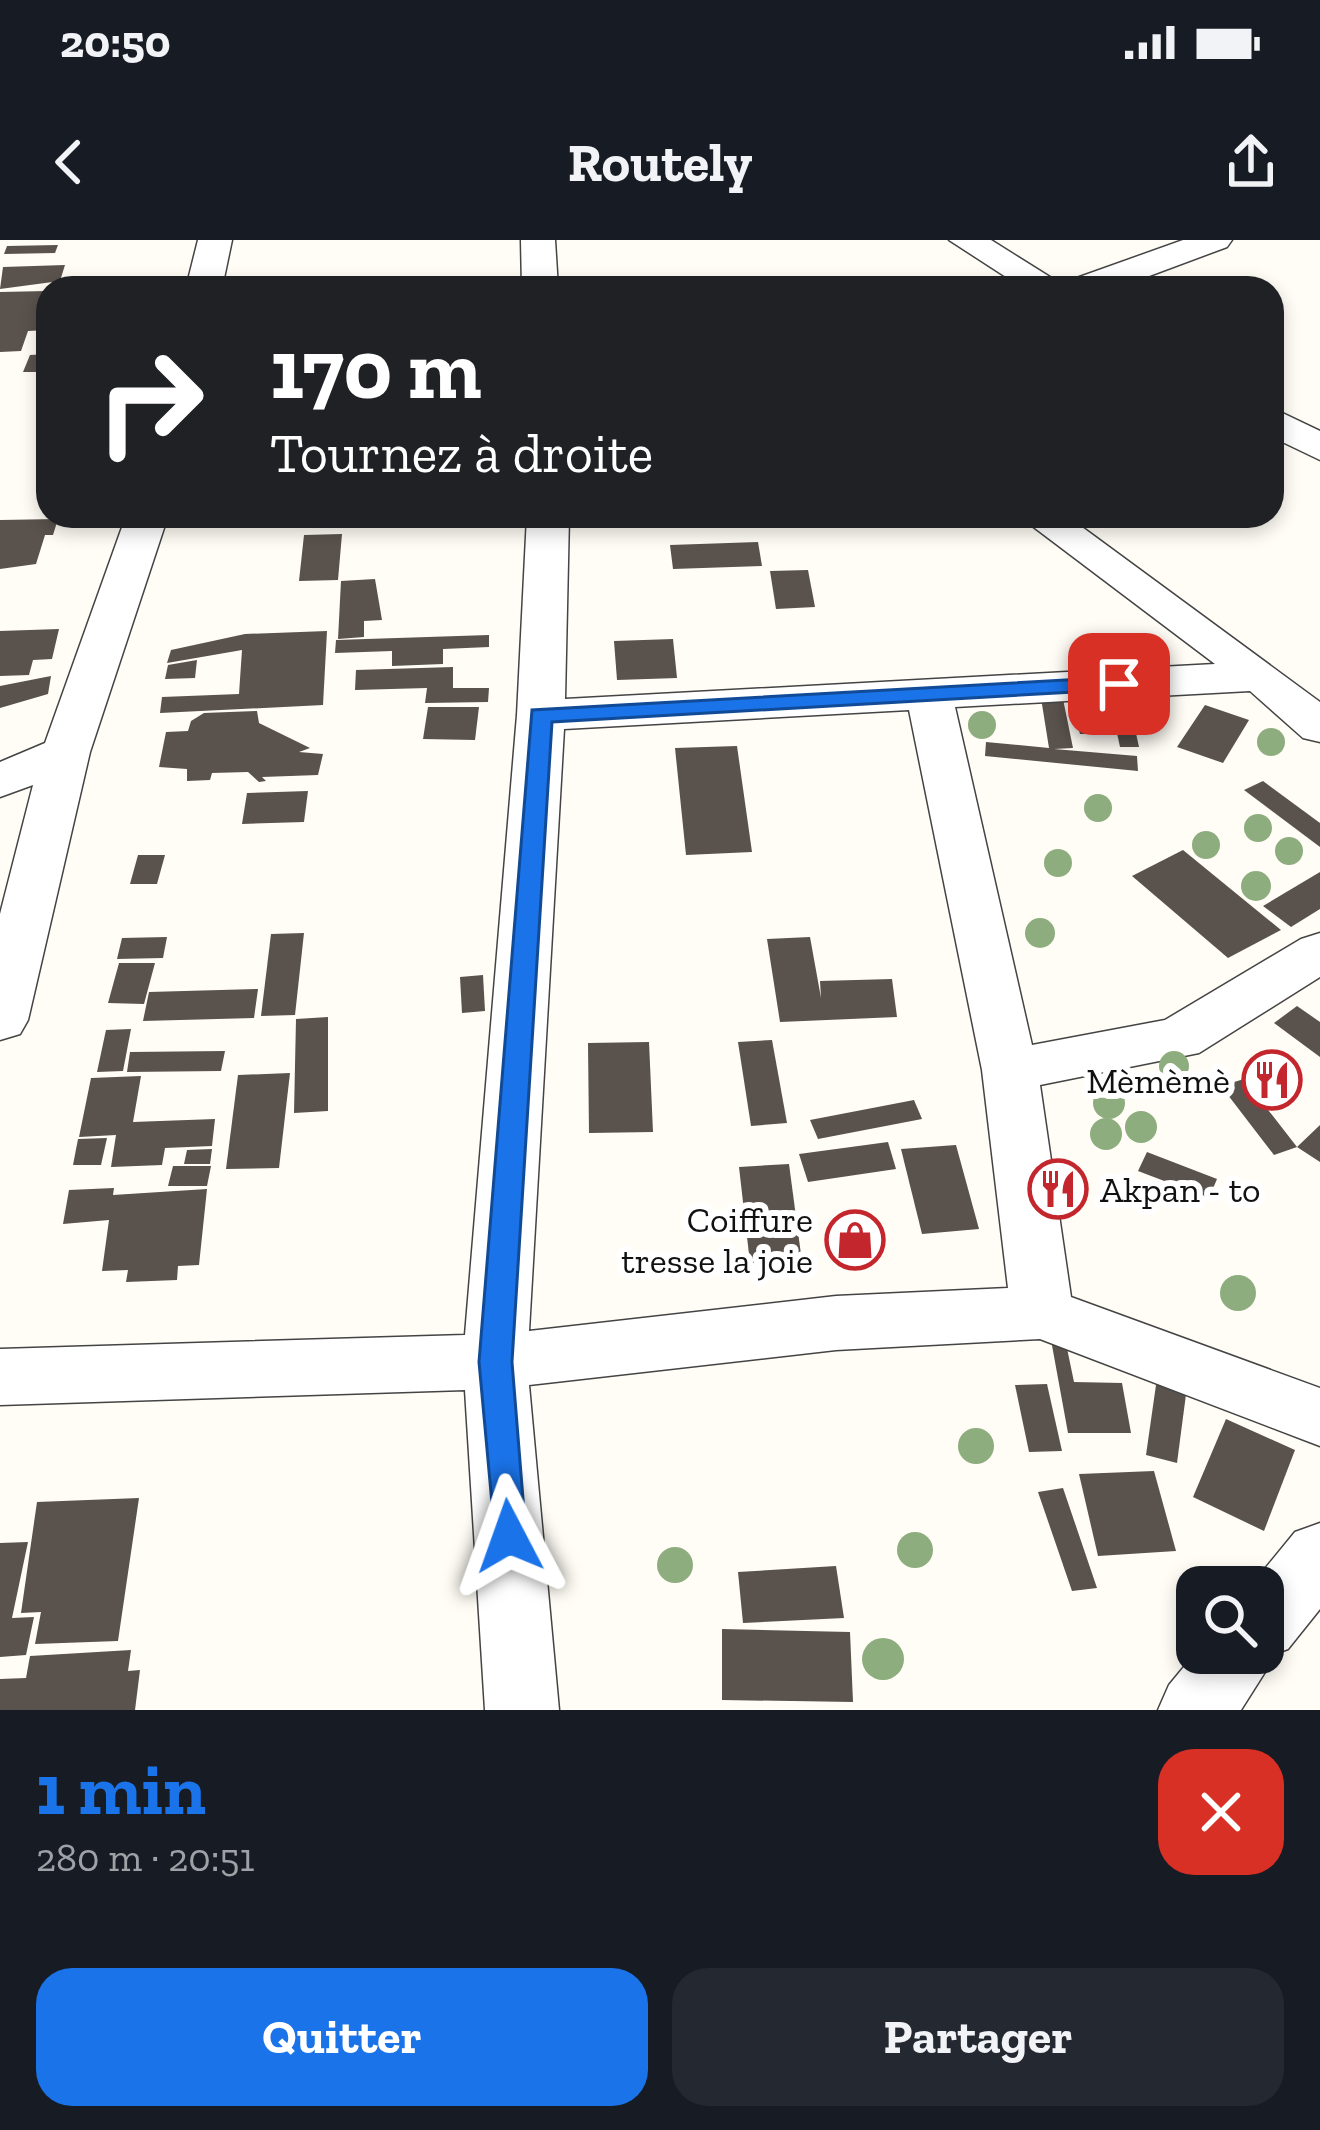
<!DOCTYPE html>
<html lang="fr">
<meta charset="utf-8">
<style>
:root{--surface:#171b24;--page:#242831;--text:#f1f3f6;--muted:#9ea1a6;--accent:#1a73e8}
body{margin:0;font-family:"Zilla Slab",serif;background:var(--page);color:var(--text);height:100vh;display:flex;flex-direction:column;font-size:45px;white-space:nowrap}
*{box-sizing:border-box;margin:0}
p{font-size:39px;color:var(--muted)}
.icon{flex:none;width:66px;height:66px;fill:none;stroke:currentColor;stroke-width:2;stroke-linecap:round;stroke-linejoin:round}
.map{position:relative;height:1470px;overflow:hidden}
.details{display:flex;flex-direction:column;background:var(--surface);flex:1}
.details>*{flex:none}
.guide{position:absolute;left:36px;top:36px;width:1248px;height:252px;border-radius:36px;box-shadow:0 6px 18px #0003;background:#202124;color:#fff;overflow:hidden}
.buttons{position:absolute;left:1176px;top:1326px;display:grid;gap:24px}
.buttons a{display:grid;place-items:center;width:108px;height:108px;border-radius:24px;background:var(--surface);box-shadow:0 6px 18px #0003;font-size:60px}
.pin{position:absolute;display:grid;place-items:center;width:102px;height:102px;color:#fff;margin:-51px;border-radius:24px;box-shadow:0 6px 18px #0006}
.me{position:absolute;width:132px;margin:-66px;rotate:356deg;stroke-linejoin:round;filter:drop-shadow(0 0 9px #0008)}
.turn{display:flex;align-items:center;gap:42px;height:252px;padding:0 36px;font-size:54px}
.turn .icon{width:156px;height:156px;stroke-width:2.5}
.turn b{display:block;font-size:84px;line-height:102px}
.round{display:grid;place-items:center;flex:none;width:126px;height:126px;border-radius:36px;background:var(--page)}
.summary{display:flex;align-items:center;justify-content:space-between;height:204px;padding:0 36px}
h1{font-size:72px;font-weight:800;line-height:90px;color:var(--accent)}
.cta{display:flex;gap:24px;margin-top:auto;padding:24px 36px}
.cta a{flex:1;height:138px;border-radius:36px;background:var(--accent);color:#fff;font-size:48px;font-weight:800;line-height:138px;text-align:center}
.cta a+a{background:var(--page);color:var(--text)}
.status{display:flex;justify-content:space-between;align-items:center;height:84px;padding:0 60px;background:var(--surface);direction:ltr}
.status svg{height:33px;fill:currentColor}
header{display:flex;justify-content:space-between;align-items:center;height:156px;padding:0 36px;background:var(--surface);font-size:54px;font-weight:800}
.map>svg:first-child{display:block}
.building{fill:#5a524d}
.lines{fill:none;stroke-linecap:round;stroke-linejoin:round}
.minor-casing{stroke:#444;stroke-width:3}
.minor{fill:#fff;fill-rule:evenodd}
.tree{fill:#8dad7f}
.route{fill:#1a73e8;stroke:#114b97;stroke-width:3}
.labels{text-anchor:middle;stroke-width:12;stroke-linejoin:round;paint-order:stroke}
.poi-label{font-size:36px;fill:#111;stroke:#fff;text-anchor:end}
</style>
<div class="status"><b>20:50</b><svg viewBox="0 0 49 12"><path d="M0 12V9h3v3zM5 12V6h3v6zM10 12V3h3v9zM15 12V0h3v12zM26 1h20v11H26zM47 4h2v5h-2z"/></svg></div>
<header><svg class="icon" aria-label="back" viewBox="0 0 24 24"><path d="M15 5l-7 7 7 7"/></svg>Routely<svg class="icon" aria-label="share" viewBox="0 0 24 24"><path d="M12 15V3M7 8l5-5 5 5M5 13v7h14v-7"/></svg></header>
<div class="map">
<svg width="1320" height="1470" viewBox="0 0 1320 1470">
<rect width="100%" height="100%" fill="#fffdf5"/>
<g class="building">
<path d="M58,5l-3,8 -51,1 3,-8z"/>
<path d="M65,25l-5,16 -60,8 3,-22z"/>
<path d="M48,51v39l-20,1 -7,20 -21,1v-60z"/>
<path d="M48,114v18h-25l7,-17z"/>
<path d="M58,279l-5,16h-8l-9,29 -36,5v-49z"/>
<path d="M342,294l-4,46 -39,1 5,-46z"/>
<path d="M758,302l4,24 -89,3 -3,-24z"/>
<path d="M808,330l7,37 -39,2 -6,-38z"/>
<path d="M375,339l7,41 -18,1v16l-26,2 3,-58z"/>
<path d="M59,389l-7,30 -19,1 -4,15 -29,1v-45z"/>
<path d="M327,391l-4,74 -163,8 2,-16 77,-3 3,-44 -75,13 4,-13 74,-16z"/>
<path d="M489,395v12l-46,2v15l-51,2v-15l-57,2 1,-13z"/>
<path d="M673,399l4,39 -60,2 -3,-39z"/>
<path d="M197,420l-2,18 -30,1 3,-14z"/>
<path d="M453,427v21h36l-1,14 -63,1 2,-15 -72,2 1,-20z"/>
<path d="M51,436l-3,18 -48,14v-22z"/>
<path d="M1041,458l22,1 10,49 -19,1 83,7 1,15 -153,-15 1,-14 63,6z"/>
<path d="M1110,461h19l10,46h-19z"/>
<path d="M1071,462h20l10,32h-21z"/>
<path d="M1205,465l44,15 -26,43 -46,-16z"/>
<path d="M428,467h51l-4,33 -52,-1z"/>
<path d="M257,471l2,12 51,25 -11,4 24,2 -5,21 -56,2 4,4 -7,1 -11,-10 -36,1 -2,7 -23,1v-12l-28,-2 7,-35 22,-1 3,-10 13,-8z"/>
<path d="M737,506l15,106 -66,3 -11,-107z"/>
<path d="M1263,541l57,42v24l-76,-57z"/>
<path d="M308,551l-4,31 -62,2 5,-31z"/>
<path d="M1183,610l98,80 -53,28 -96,-82z"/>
<path d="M138,615h27l-8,29h-27z"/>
<path d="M1320,632v37l-29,18 -28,-21z"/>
<path d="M304,693l-9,82 -34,1 10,-82z"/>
<path d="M167,697l-4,21 -46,1 5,-21z"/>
<path d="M810,697l11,61 -1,-17 72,-2 5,38 -117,5 -13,-83z"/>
<path d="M119,723h36l-11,41 -36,-1z"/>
<path d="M483,735l2,36 -23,2 -2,-36z"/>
<path d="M258,749l-4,29 -111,3 6,-29z"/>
<path d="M1297,766l23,16v35l-46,-34z"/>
<path d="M328,777v94l-34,2 2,-94z"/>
<path d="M131,789l-8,42 -26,1 9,-42z"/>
<path d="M772,800l15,83 -36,3 -13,-84z"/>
<path d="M649,802l4,90 -64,1 -1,-90z"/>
<path d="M225,811l-4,20 -94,1 3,-20z"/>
<path d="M290,833l-11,95 -53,1 12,-94z"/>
<path d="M141,836l-8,46 82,-3 -3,27 -47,2 -3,17 -51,2 5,-32 -37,2 12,-59z"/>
<path d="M1244,839l53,68 23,-22v37l-23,-15 -23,8 -53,-69z"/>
<path d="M914,860l8,19 -104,20 -8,-19z"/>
<path d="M107,898l-6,27h-28l5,-26z"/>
<path d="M888,902l8,27 -88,13 -9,-28z"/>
<path d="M956,905l23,84 -57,5 -21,-85z"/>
<path d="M212,909l-2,15h-26l3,-14z"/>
<path d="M1147,912l70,27 -8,19 -71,-27z"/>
<path d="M789,924l13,98 -52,1 -11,-96z"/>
<path d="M173,926h38l-4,20h-39z"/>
<path d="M114,948l-1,7 94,-6 -8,76 -21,1 -1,14 -51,2 2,-12 -26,1 7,-51 -46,4 6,-34z"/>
<path d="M1049,1089h14l11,53 48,1 9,50h-63z"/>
<path d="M1158,1131l30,8 -11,84 -31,-8z"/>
<path d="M1047,1144l15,67 -33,1 -14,-67z"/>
<path d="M1226,1179l69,31 -31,81 -71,-34z"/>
<path d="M1154,1231l22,80 -78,5 -19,-82z"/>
<path d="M1063,1248l34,100 -25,3 -34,-99z"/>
<path d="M139,1258l-21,143 -83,3 6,-32 -20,1 16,-111z"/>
<path d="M28,1302l-16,76 22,-1 -8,38 -26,2v-114z"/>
<path d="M836,1326l8,52 -101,5 -5,-51z"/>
<path d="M722,1389l128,3 3,70 -131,-2z"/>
<path d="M131,1410l-3,21 12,-1 -5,40h-135v-31l26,-1 4,-22z"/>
</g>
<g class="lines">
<g class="minor-casing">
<g id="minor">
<path d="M198,0h34l-10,48h-36z"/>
<path d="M521,0h34l3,48h-36z"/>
<path d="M949,0h42l75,47 5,-7 112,-40h49l-5,7 -110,41h-94z"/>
<path d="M1272,168l48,23v29l-48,-23z"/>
<path d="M126,276h42l-78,236 -62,268 -8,14 -20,6v-126l33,-129 -33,12v-35l45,-19z"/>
<path d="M527,276h42l-4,183 650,-35 -196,-148h48l253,186v40l-17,-4 -53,-47 -295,16 77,338 133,-25 136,-81 19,-6v44l-121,76 -159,32 31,212 249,91v58l-280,-107 -204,11 -307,35 30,325h-74l-20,-320 -465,15v-56l465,-14 52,-620zM909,470l73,360 26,218 -172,8 -307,35 35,-602z"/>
<path d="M1320,1283v86l-32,40 -11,4 -36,57h-83l11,-25 28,-34 66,2v-66h-13l45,-55z"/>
</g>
</g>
<use href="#minor" class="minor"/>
</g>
<g class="tree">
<circle cx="982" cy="485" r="14"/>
<circle cx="1271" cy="502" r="14"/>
<circle cx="1098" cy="568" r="14"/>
<circle cx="1258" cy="588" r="14"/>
<circle cx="1206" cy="605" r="14"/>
<circle cx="1289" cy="611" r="14"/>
<circle cx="1058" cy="623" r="14"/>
<circle cx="1256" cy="646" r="15"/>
<circle cx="1040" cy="693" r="15"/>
<circle cx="1174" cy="826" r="15"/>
<circle cx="1109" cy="863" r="16"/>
<circle cx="1141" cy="887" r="16"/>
<circle cx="1106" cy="894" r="16"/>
<circle cx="1238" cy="1053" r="18"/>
<circle cx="976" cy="1206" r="18"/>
<circle cx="915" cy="1310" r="18"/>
<circle cx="675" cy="1325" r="18"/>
<circle cx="883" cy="1419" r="21"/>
</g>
<path class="route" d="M1119,437l8,2v10l-575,33 -40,640 14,174 -5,11 -12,5 -13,-5 -17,-185 53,-652z"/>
<defs>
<g id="restaurant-ring" transform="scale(3)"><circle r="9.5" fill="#fff" stroke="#c4262e" stroke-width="1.5"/><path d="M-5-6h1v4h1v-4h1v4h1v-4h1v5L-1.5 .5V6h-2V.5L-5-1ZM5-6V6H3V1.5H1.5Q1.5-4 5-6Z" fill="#c4262e"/></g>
<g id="shop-ring" transform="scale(3)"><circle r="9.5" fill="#fff" stroke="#c4262e" stroke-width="1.5"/><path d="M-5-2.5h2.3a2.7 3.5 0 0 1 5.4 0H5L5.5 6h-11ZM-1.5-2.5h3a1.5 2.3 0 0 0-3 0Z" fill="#c4262e"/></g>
</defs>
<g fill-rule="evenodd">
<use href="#restaurant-ring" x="1272" y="840"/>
<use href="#restaurant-ring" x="1058" y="949"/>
<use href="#shop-ring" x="855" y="1000"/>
</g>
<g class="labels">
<g class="poi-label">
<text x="1230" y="853">Mèmèmè</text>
<text x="1100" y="962" text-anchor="start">Akpan - to</text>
<text x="813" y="992">Coiffure<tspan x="813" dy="41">tresse la joie</tspan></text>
</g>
</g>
</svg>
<div class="buttons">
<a><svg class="icon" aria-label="search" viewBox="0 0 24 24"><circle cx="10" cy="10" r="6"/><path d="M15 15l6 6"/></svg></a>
</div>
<div class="pin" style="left:1119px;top:444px;background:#d93025"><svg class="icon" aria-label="arrive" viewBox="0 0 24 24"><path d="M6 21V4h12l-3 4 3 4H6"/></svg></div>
<svg class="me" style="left:509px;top:1296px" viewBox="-20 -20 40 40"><path d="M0-17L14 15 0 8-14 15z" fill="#1a73e8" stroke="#fff" stroke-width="4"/></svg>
<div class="guide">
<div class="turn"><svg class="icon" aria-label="right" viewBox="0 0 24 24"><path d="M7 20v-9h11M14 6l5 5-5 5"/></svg><div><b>170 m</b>Tournez à droite</div></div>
</div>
</div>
<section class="details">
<div class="summary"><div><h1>1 min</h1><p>280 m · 20:51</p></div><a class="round" style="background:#d93025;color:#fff"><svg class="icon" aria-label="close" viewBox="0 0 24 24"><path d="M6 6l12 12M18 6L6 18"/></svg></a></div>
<div class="cta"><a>Quitter</a><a>Partager</a></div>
</section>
